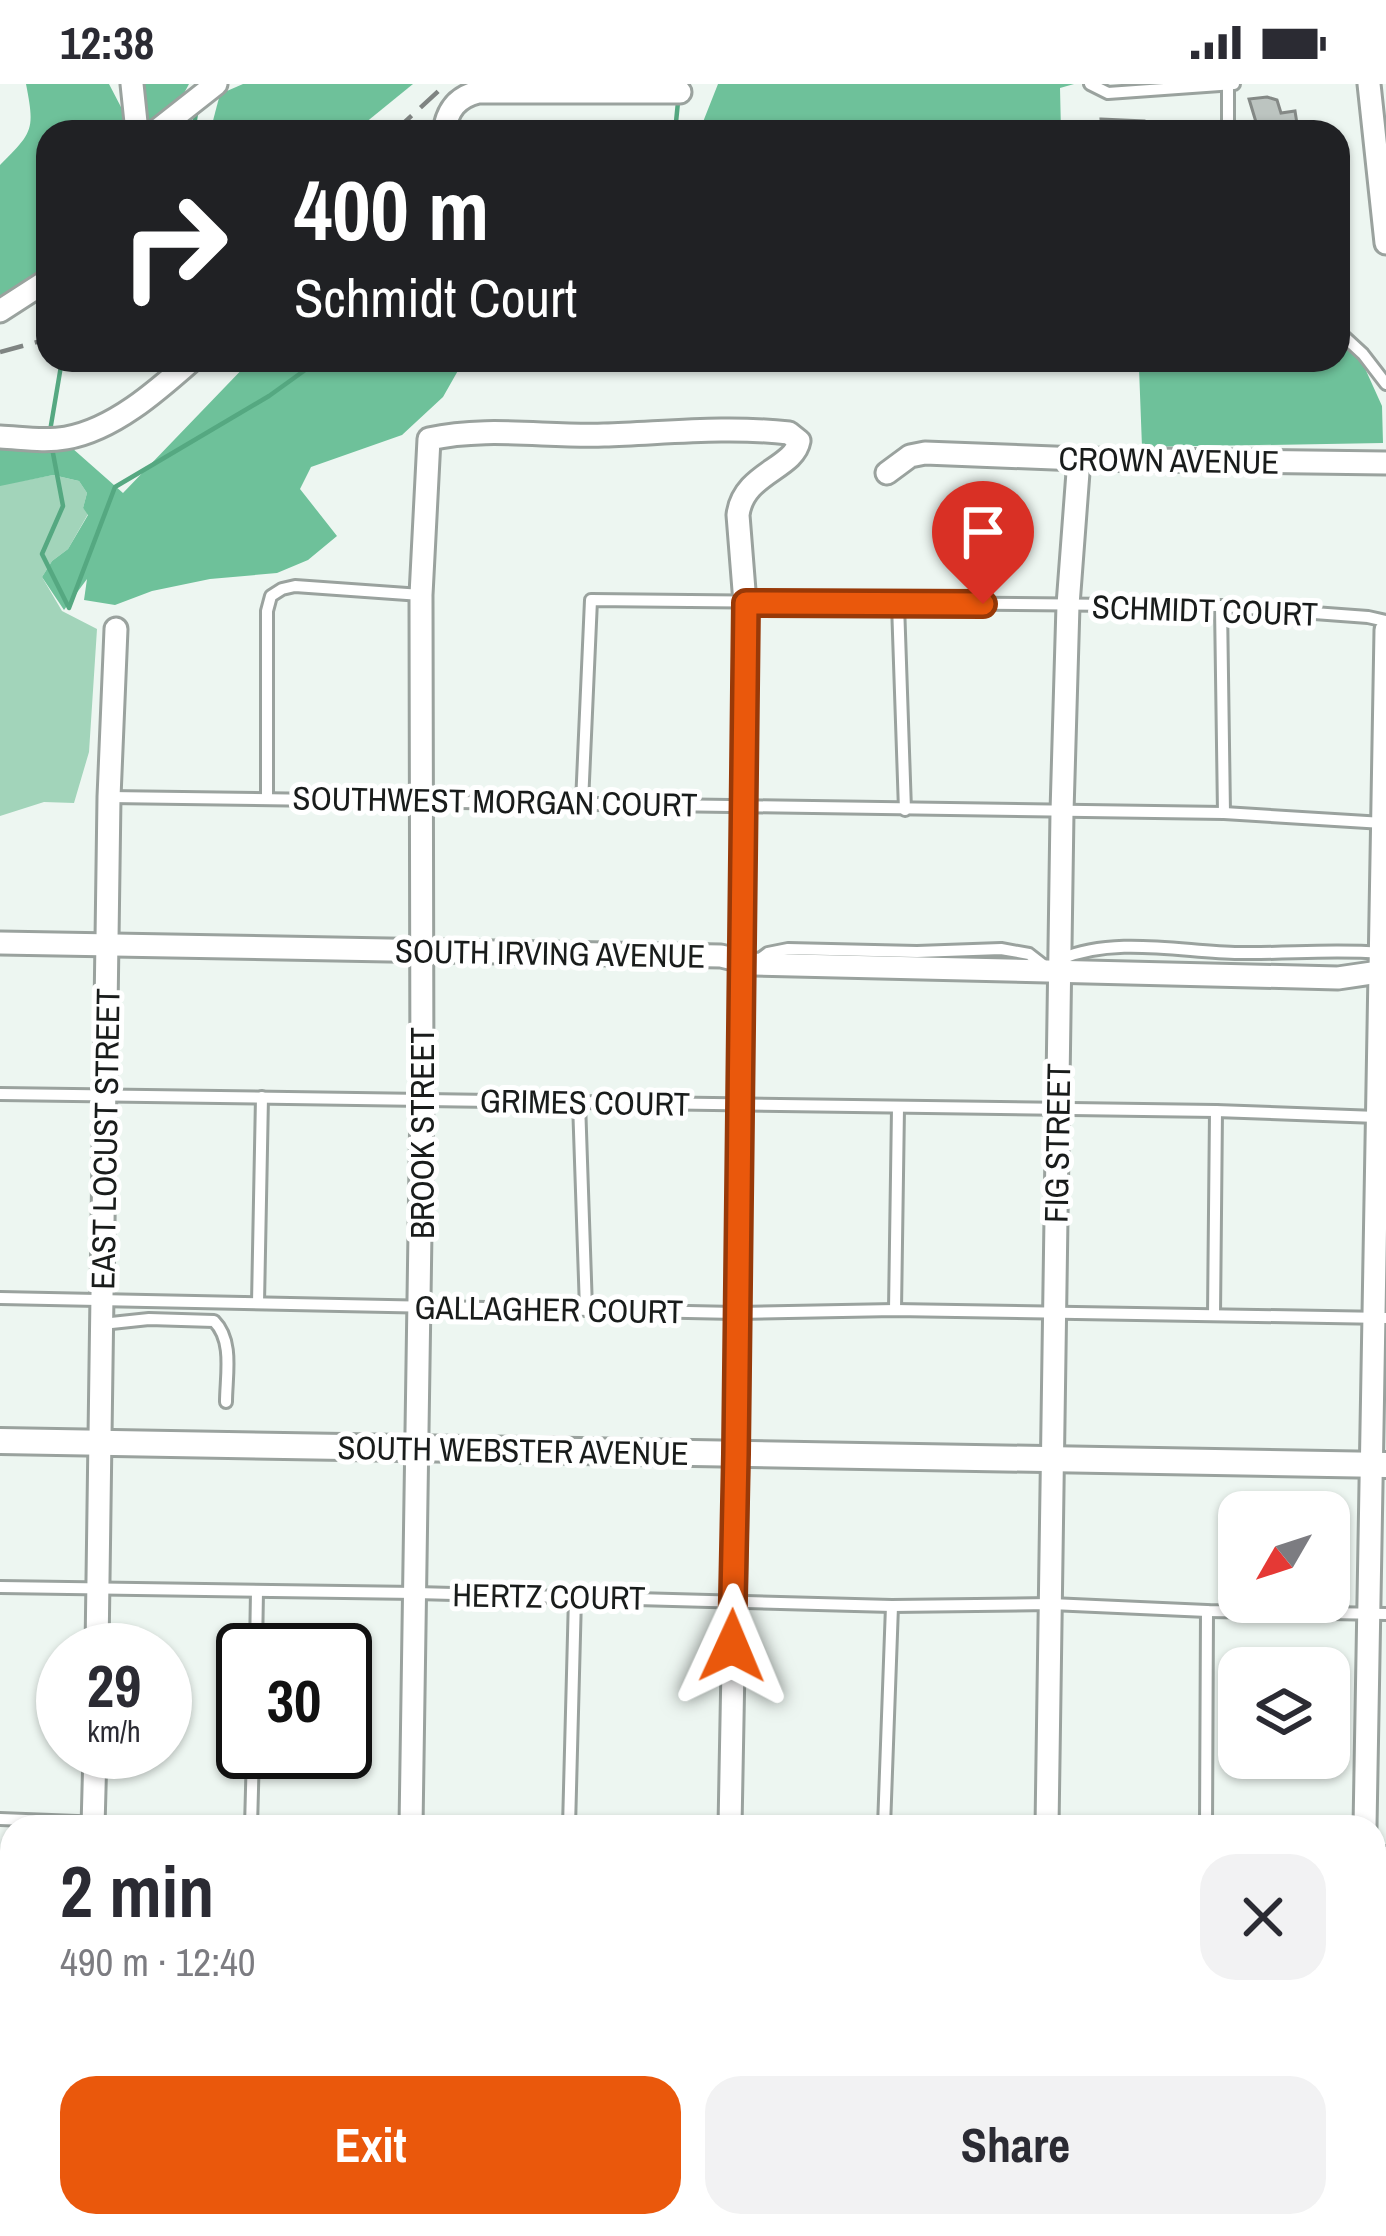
<!DOCTYPE html>
<meta charset="utf-8">
<style>
:root{--surface:#fff;--page:#f2f2f3;--text:#2b2b33;--muted:#7c7c81;--accent:#ea580c}
body{margin:0;font-family:"Archivo Narrow",sans-serif;background:var(--page);color:var(--text);height:100vh;display:flex;flex-direction:column;font-size:45px;white-space:nowrap}
*{box-sizing:border-box;margin:0}
p{font-size:39px;color:var(--muted)}
.icon{flex:none;width:66px;height:66px;fill:none;stroke:currentColor;stroke-width:2;stroke-linecap:round;stroke-linejoin:round}
.map{position:relative;flex:1;overflow:hidden}
.side{position:absolute;left:0px;top:1731px;width:1386px;height:423px;display:flex;flex-direction:column;background:var(--surface);border-radius:36px 36px 0 0;box-shadow:0 3px 9px #0004}
.side>*{flex:none}
.banner{position:absolute;left:36px;top:36px;width:1314px;height:252px;border-radius:36px;box-shadow:0 3px 9px #0004;background:#202124;color:#fff;overflow:hidden}
.needle{width:78px;rotate:231deg}
.fabs{position:absolute;left:1218px;top:1407px;display:grid;gap:24px}
.fabs a{display:grid;place-items:center;width:132px;height:132px;border-radius:24px;background:var(--surface);box-shadow:0 3px 9px #0004;font-size:60px}
.speed{position:absolute;left:36px;top:1539px;display:flex;gap:24px;font-size:60px;font-weight:700;text-align:center}
.speed>*{display:grid;place-content:center;width:156px;height:156px;border-radius:50%;background:var(--surface);box-shadow:0 3px 9px #0004;line-height:1}
.speed small{font-size:30px;font-weight:400}
.speed .limit{border:6px solid #111;border-radius:18px;background:#fff;color:#111}
.pin{position:absolute;display:grid;place-items:center;width:102px;height:102px;color:#fff;margin:-123px -51px;border-radius:50% 50% 50% 0;rotate:-45deg;box-shadow:0 0 12px #0007}
.pin .icon{rotate:45deg}
.me{position:absolute;width:132px;margin:-66px;rotate:1deg;stroke-linejoin:round;filter:drop-shadow(0 0 9px #0008)}
.turn{display:flex;align-items:center;gap:42px;height:252px;padding:0 60px;font-size:54px}
.turn .icon{width:156px;height:156px;stroke-width:2.5}
.turn b{display:block;font-size:84px;line-height:102px}
.round{display:grid;place-items:center;flex:none;width:126px;height:126px;border-radius:36px;background:var(--page)}
.headline{display:flex;align-items:center;justify-content:space-between;height:204px;padding:0 60px}
h1{font-size:72px;font-weight:800;line-height:90px}
.cta{display:flex;gap:24px;margin-top:auto;padding:24px 60px}
.cta a{flex:1;height:138px;border-radius:36px;background:var(--accent);color:#fff;font-size:48px;font-weight:800;line-height:138px;text-align:center}
.cta a+a{background:var(--page);color:var(--text)}
.status{display:flex;justify-content:space-between;align-items:center;height:84px;padding:0 60px;background:var(--surface);direction:ltr}
.status svg{height:33px;fill:currentColor}
.map>svg:first-child{display:block}
.green{fill:#a2d4ba}
.forest{fill:#6ec19a}
.lines{fill:none;stroke-linecap:round;stroke-linejoin:round}
.stream{stroke:#55a881;stroke-width:4.5}
.service-casing{stroke:#9aa29e;stroke-width:16}
.minor-casing{stroke:#9aa29e;stroke-width:27}
.tertiary-casing{stroke:#9aa29e;stroke-width:30}
.service{stroke:#fff;stroke-width:10}
.minor{stroke:#fff;stroke-width:21}
.tertiary{stroke:#fff;stroke-width:24}
.rail{stroke:#7f8482;stroke-width:4.5;stroke-dasharray:24 12;stroke-linecap:butt}
.wall{fill:#a2a9a5}
.shaded-wall{fill:#848986}
.building{fill:#bcc4c0;stroke:#848986;stroke-width:3}
.route-casing{stroke:#983908;stroke-width:30}
.route{stroke:#ea580c;stroke-width:21}
.labels{text-anchor:middle;stroke-width:10;stroke-linejoin:round;paint-order:stroke}
.street-label{font-size:33px;fill:#191c1b;stroke:#fff}
</style>
<div class="status"><b>12:38</b><svg viewBox="0 0 49 12"><path d="M0 12V9h3v3zM5 12V6h3v6zM10 12V3h3v9zM15 12V0h3v12zM26 1h20v11H26zM47 4h2v5h-2z"/></svg></div>
<div class="map">
<svg width="1386" height="2152" viewBox="0 0 1386 2152">
<rect width="100%" height="100%" fill="#edf6f1"/>
<path class="green" d="M53,391l26,6 8,12 -4,15 5,6 -20,35 -16,12 -10,16 20,34 35,18 -8,123 -15,51 -30,-1 -44,14v-331z"/>
<g class="forest">
<path d="M26,0h83l25,48h-86v141l-48,31v-139c33,-33 35,-35 26,-81z"/>
<path d="M137,0h52l-7,13 -35,35z"/>
<path d="M243,0h170l-59,48h-144l10,-38z"/>
<path d="M718,0h356l-14,4 1,44h-362z"/>
<path d="M1338,250l16,10 28,62 1,37 -241,4 -3,-79 -6,-8h205z"/>
<path d="M251,276h213l-21,37 -41,38 -91,32 -11,22 37,47 -29,24 -31,13 -67,6 -58,12 -37,14 -31,-5 3,-21 -23,31 -22,-33 10,-16 16,-12 20,-34 -5,-7 4,-15 -8,-12 -26,-6 -53,11v-38h72l51,45z"/>
</g>
<g class="lines">
<g class="stream">
<path d="M193,48l4,-25"/>
<path d="M675,48l3,-30"/>
<path d="M50,347l12,-71"/>
<path d="M52,364l11,58 -21,48 26,52"/>
<path d="M69,524l46,-121 154,-91 50,-36"/>
<path d="M202,2142l5,10"/>
</g>
<g class="service-casing">
<g id="service">
<path d="M1090,0l18,9 126,-9"/>
<path d="M1228,48v-47"/>
<path d="M1338,247l25,23 23,30"/>
<path d="M898,520l7,206"/>
<path d="M1221,522l3,207"/>
<path d="M109,713l1115,16 159,10"/>
<path d="M267,714v-187l4,-15 11,-7 13,-3 126,9"/>
<path d="M582,719l9,-203 630,6 147,11 18,4"/>
<path d="M1061,875c54,-23 121,-7 178,-6 47,1 94,-4 141,0"/>
<path d="M756,878l12,-9 20,-4 129,3 84,-3 28,5 18,14"/>
<path d="M0,1010l1216,17 161,6"/>
<path d="M579,1018l7,207"/>
<path d="M0,1214l736,15 159,-3 491,8"/>
<path d="M258,1219l4,-206"/>
<path d="M895,1226l3,-202"/>
<path d="M1214,1231l2,-204"/>
<path d="M102,1240l47,-5 65,2c20,20 12,55 12,81"/>
<path d="M0,1503l416,6 476,13 159,-2 156,7 179,3"/>
<path d="M256,1566l1,-59"/>
<path d="M0,1735l205,8"/>
<path d="M251,1743l2,-75"/>
<path d="M569,1743l6,-230"/>
<path d="M884,1743l8,-221"/>
<path d="M1206,1743l1,-216"/>
<path d="M1374,1768h12"/>
<path d="M0,2029h12"/>
<path d="M1374,2055h12"/>
<path d="M562,2142l1,10"/>
<path d="M972,2142l67,1"/>
<path d="M1200,2142v10"/>
<path d="M881,2152v-10"/>
</g>
</g>
<g class="minor-casing">
<g id="minor">
<path d="M132,0l5,48"/>
<path d="M1369,0l17,159"/>
<path d="M155,48l61,-48"/>
<path d="M444,48c3,-22 13,-35 34,-40h202"/>
<path d="M0,227l48,-31"/>
<path d="M0,353c22,1 44,5 66,1 47,-8 91,-47 126,-78"/>
<path d="M887,389l23,-17 15,-3 154,6 307,4"/>
<path d="M0,859l721,13 33,8 584,14 48,-7"/>
<path d="M97,1566l12,-853 7,-168"/>
<path d="M93,1743l2,-75"/>
<path d="M411,1743l11,-727 -1,-505 8,-156c58,-13 116,-2 175,-4 62,-2 123,-9 185,-2l10,8c-5,28 -56,32 -61,74l7,88 -8,851 -7,373"/>
<path d="M1047,1743l15,-1015 6,-207 11,-146"/>
<path d="M1365,1743l21,-1197"/>
<path d="M0,1883l12,1"/>
<path d="M1374,1910h12"/>
<path d="M82,2152v-10"/>
<path d="M401,2152v-10"/>
<path d="M722,2152v-10"/>
<path d="M1039,2152v-10"/>
<path d="M1357,2152v-10"/>
</g>
</g>
<g class="tertiary-casing">
<path id="tertiary" d="M0,1357l1386,24"/>
</g>
<use href="#service" class="service"/>
<use href="#minor" class="minor"/>
<use href="#tertiary" class="tertiary"/>
<g class="rail">
<path d="M394,48l52,-48"/>
<path d="M0,268l48,-13"/>
</g>
</g>
<g class="wall">
<path d="M1338,185l12,9v26l-12,-1z"/>
<rect x="0" y="2049" width="12" height="70"/>
</g>
<path class="shaded-wall" d="M1346,185l4,9v26l-3,-9z"/>
<g class="building">
<path d="M1267,13l10,3 4,13 14,-2 3,19 -14,2h-25l-10,-33z"/>
<path d="M1101,35l43,2v11h-42z"/>
<path d="M1211,42l1,6h-21l-1,-4z"/>
<path d="M1338,185h8l1,26 -9,-1z"/>
<rect x="306" y="1740" width="65" height="3"/>
<rect x="0" y="2049" width="12" height="52"/>
</g>
<g class="lines">
<g class="route-casing">
<path id="route" d="M732,1562l4,-192 10,-851 237,1"/>
</g>
<use href="#route" class="route"/>
</g>
<g class="labels">
<g class="street-label">
<text transform="translate(1169 376) rotate(1)" y="12">CROWN AVENUE</text>
<text transform="translate(1205 526) rotate(2)" y="12">SCHMIDT COURT</text>
<text transform="translate(495 717) rotate(1)" y="12">SOUTHWEST MORGAN COURT</text>
<text transform="translate(550 869) rotate(1)" y="12">SOUTH IRVING AVENUE</text>
<text transform="translate(585 1018) rotate(1)" y="12">GRIMES COURT</text>
<text transform="translate(422 1049) rotate(-90)" y="12">BROOK STREET</text>
<text transform="translate(105 1055) rotate(-89)" y="12">EAST LOCUST STREET</text>
<text transform="translate(1057 1059) rotate(-89)" y="12">FIG STREET</text>
<text transform="translate(549 1225) rotate(1)" y="12">GALLAGHER COURT</text>
<text transform="translate(513 1366) rotate(1)" y="12">SOUTH WEBSTER AVENUE</text>
<text transform="translate(549 1512) rotate(1)" y="12">HERTZ COURT</text>
</g>
</g>
</svg>
<div class="fabs">
<a><svg class="needle" viewBox="-14 -14 28 28"><path d="M0-13l5 13h-10z" fill="#e53935"/><path d="M0 13l5-13h-10z" fill="#7c7c81"/></svg></a>
<a><svg class="icon" aria-label="layers" viewBox="0 0 24 24"><path d="M12 4l9 5-9 5-9-5zM3 14l9 5 9-5"/></svg></a>
</div>
<div class="speed"><div>29<small>km/h</small></div><div class="limit">30</div></div>
<div class="pin" style="left:983px;top:520px;background:#d93025"><svg class="icon" aria-label="arrive" viewBox="0 0 24 24"><path d="M6 21V4h12l-3 4 3 4H6"/></svg></div>
<svg class="me" style="left:732px;top:1562px" viewBox="-20 -20 40 40"><path d="M0-17L14 15 0 8-14 15z" fill="#ea580c" stroke="#fff" stroke-width="4"/></svg>
<div class="banner">
<div class="turn"><svg class="icon" aria-label="right" viewBox="0 0 24 24"><path d="M7 20v-9h11M14 6l5 5-5 5"/></svg><div><b>400 m</b>Schmidt Court</div></div>
</div>
<section class="side">
<div class="headline"><div><h1>2 min</h1><p>490 m · 12:40</p></div><a class="round"><svg class="icon" aria-label="close" viewBox="0 0 24 24"><path d="M6 6l12 12M18 6L6 18"/></svg></a></div>
<div class="cta"><a>Exit</a><a>Share</a></div>
</section>
</div>
